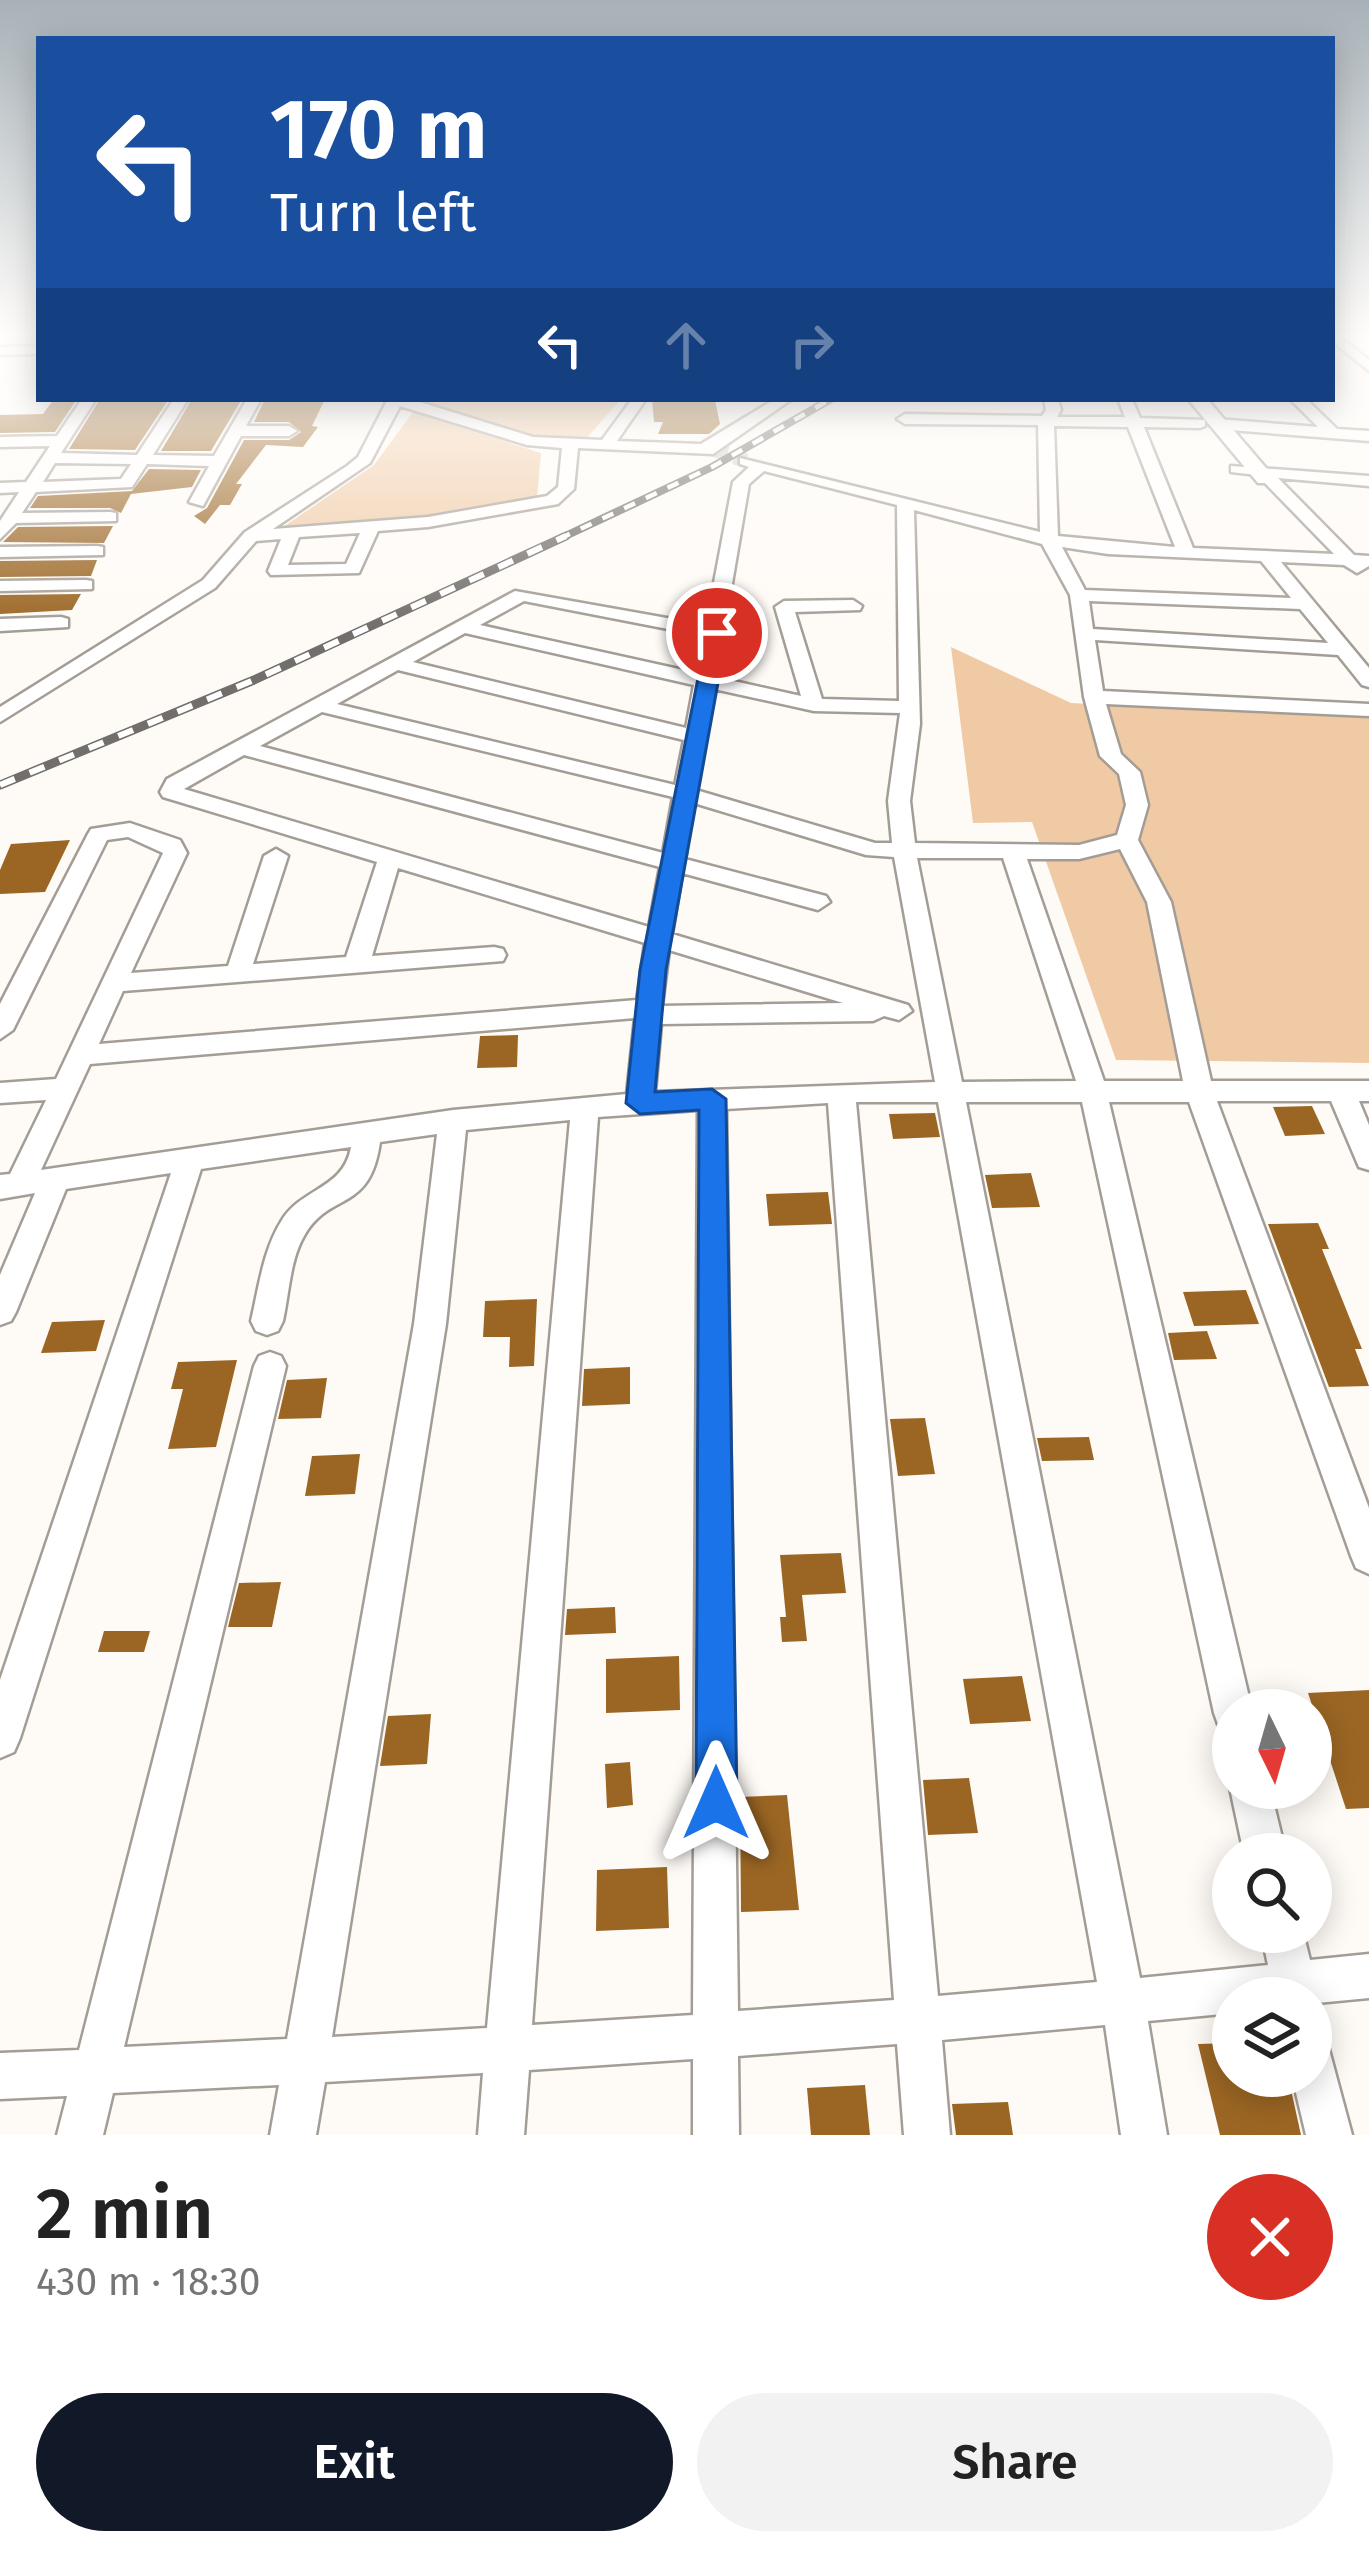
<!DOCTYPE html>
<meta charset="utf-8">
<style>
:root{--surface:#fff;--page:#f2f2f2;--text:#222;--muted:#767676;--accent:#111827}
body{margin:0;font-family:"Fira Sans",sans-serif;background:var(--page);color:var(--text);height:100vh;display:flex;flex-direction:column;font-size:45px;white-space:nowrap}
*{box-sizing:border-box;margin:0}
p{font-size:39px;color:var(--muted)}
.icon{flex:none;width:66px;height:66px;fill:none;stroke:currentColor;stroke-width:2;stroke-linecap:round;stroke-linejoin:round}
.map{position:relative;height:2135px;overflow:hidden}
.side{display:flex;flex-direction:column;background:var(--surface);flex:1}
.side>*{flex:none}
.banner{position:absolute;left:36px;top:36px;width:1299px;height:366px;border-radius:0px;box-shadow:0 6px 30px #0003;background:#1a4fa0;color:#fff;overflow:hidden}
.needle{width:78px;rotate:175deg}
.controls{position:absolute;left:1212px;top:1689px;display:grid;gap:24px}
.controls a{display:grid;place-items:center;width:120px;height:120px;border-radius:50%;background:var(--surface);box-shadow:0 6px 30px #0003;font-size:60px}
.pin{position:absolute;display:grid;place-items:center;width:102px;height:102px;color:#fff;margin:-51px;border:6px solid #fff;border-radius:50%;box-shadow:0 3px 12px #0007}
.me{position:absolute;width:132px;margin:-66px;rotate:0deg;stroke-linejoin:round;filter:drop-shadow(0 0 9px #0008)}
.turn{display:flex;align-items:center;gap:42px;height:252px;padding:0 36px;font-size:54px}
.turn .icon{width:156px;height:156px;stroke-width:2.5}
.turn b{display:block;font-size:84px;line-height:102px}
.lanes{display:flex;align-items:center;height:114px;padding:0 36px;background:#0003;justify-content:center;gap:60px;direction:ltr}
.lanes .off{opacity:.35}
.round{display:grid;place-items:center;flex:none;width:126px;height:126px;border-radius:63px;background:var(--page)}
.summary{display:flex;align-items:center;justify-content:space-between;height:204px;padding:0 36px}
h1{font-size:72px;font-weight:600;line-height:90px}
.button{display:flex;gap:24px;margin-top:auto;padding:24px 36px}
.button a{flex:1;height:138px;border-radius:72px;background:var(--accent);color:#fff;font-size:48px;font-weight:600;line-height:138px;text-align:center}
.button a+a{background:var(--page);color:var(--text)}
.map>svg:first-child{display:block}
.green{fill:#f0caa4}
.building{fill:#9b6624}
.lines{fill:none;stroke-linecap:round;stroke-linejoin:round}
.minor-tunnel{stroke:#d3d0cc;stroke-width:15;stroke-dasharray:15 8;stroke-linecap:butt}
.minor-casing{stroke:#a49d95;stroke-width:5}
.tertiary-casing{stroke:#a49d95;stroke-width:5}
.minor{fill:#fff;fill-rule:evenodd}
.tertiary{fill:#fff;fill-rule:evenodd}
.rail-far1-casing{stroke:#716e6b;stroke-width:8}
.rail-casing{stroke:#716e6b;stroke-width:9}
.rail-far1{stroke:#fff;stroke-width:4.5;stroke-dasharray:12;stroke-linecap:butt}
.rail{stroke:#fff;stroke-width:6;stroke-dasharray:16;stroke-linecap:butt}
.route{fill:#1a73e8;stroke:#114b97;stroke-width:3}
</style>
<div class="map">
<svg width="1369" height="2135" viewBox="0 0 1369 2135">
<rect width="100%" height="100%" fill="#fefbf7"/>
<g class="green">
<path d="M415,399h206l-37,42 -54,-7z"/>
<path d="M413,412l128,41 -4,45 -140,23 -117,8 94,-64z"/>
<path d="M951,647l120,56 298,15v345l-253,-3 -84,-238 -59,1z"/>
</g>
<g class="building">
<path d="M54,399h23l-22,33 -55,1v-18l43,-1z"/>
<path d="M100,399h44l23,3 -32,48 -66,-1z"/>
<path d="M192,399h50l-31,52h-50z"/>
<path d="M265,399h60l-13,27 6,1 -15,20 -37,-2 -30,39h6l-12,21h-10l-15,19 -11,-8 13,-8 37,-68h45l12,-8 -12,-10h-35z"/>
<path d="M652,399l63,1 5,24 -11,10h-51l5,-12h-9z"/>
<path d="M149,469l52,1 -9,17 -61,7 -10,19 -11,-5h-80l8,-12 94,-5z"/>
<path d="M113,526l-9,17 -101,-1 15,-15z"/>
<path d="M97,560l-6,16 -91,1v-16z"/>
<path d="M81,594l-9,16 -72,4v-19z"/>
<path d="M70,840l-25,52 -45,2v-24l11,-26z"/>
<path d="M518,1035l-1,32 -40,1 3,-32z"/>
<path d="M1312,1106l13,28 -40,2 -12,-29z"/>
<path d="M935,1113l5,24 -47,2 -4,-25z"/>
<path d="M1031,1173l9,34 -48,1 -7,-33z"/>
<path d="M828,1192l4,32 -63,2 -3,-32z"/>
<path d="M1318,1223l11,26h-7l40,100h-7l14,37 -40,1 -61,-163z"/>
<path d="M1246,1290l13,34 -65,2 -11,-34z"/>
<path d="M537,1299l-3,67 -25,1 1,-30h-27l2,-36z"/>
<path d="M105,1320l-9,31 -55,2 11,-31z"/>
<path d="M1207,1331l10,28 -43,1 -6,-27z"/>
<path d="M237,1360l-21,87 -48,2 15,-60h-12l7,-27z"/>
<path d="M630,1367v37l-48,2 2,-37z"/>
<path d="M327,1378l-6,40 -43,1 9,-39z"/>
<path d="M925,1418l10,56 -37,2 -8,-57z"/>
<path d="M1089,1437l5,23 -52,1 -5,-23z"/>
<path d="M360,1454l-5,40 -50,2 7,-40z"/>
<path d="M841,1553l5,40 -44,2 5,46 -25,1 -2,-25h6l-6,-62z"/>
<path d="M281,1582l-9,45h-44l11,-44z"/>
<path d="M615,1607l1,26 -51,2 2,-26z"/>
<path d="M104,1631h46l-6,21h-46z"/>
<path d="M679,1656l1,54 -74,3v-54z"/>
<path d="M1022,1676l9,45 -61,3 -7,-45z"/>
<path d="M1369,1690v118l-23,1 -38,-116z"/>
<path d="M431,1714l-4,50 -47,2 8,-50z"/>
<path d="M630,1762l3,43 -26,3 -2,-44z"/>
<path d="M969,1778l9,55 -50,2 -5,-55z"/>
<path d="M787,1795l12,115 -58,2 -1,-115z"/>
<path d="M667,1867l2,61 -73,3 1,-61z"/>
<path d="M1233,2043v33h55l13,59h-81l-22,-91z"/>
<path d="M865,2085l5,50h-59l-4,-47z"/>
<path d="M1008,2102l5,33h-57l-4,-31z"/>
</g>
<g class="lines">
<path class="minor-tunnel" d="M713,449l33,12"/>
<g class="minor-casing">
<g id="minor">
<path d="M1332,331l37,29v11l-37,-30z"/>
<path d="M39,346v8l-39,1v-8z"/>
<path d="M82,399h14l-35,54 76,2 37,-56h14l-35,56 61,1 33,-57h14l-15,27h43l8,5 -8,5h-48l-38,70 -14,-4 20,-36 -62,-2 -15,23 -96,5 -14,21 88,-1 6,1v8l-100,2 -16,16v-18l19,-29 -19,1v-10l26,-1 24,-36 -50,1v-10l57,-1zM55,463l76,1 -10,15 -78,3z"/>
<path d="M388,399h22l123,38 69,3 30,-41h14l-29,42 84,3 74,-45h17l-79,55 -135,-6 -4,41 -16,15 -130,23 -50,4 -19,42 -88,2 -3,-4 13,-32 -25,2 -41,47 -215,134v-15l203,-127 42,-48 102,-66 11,-9zM400,406l127,39 35,3 -4,39 -11,9 -119,21 -155,12 97,-66zM360,533l-14,31 -58,1 11,-28z"/>
<path d="M1044,399h14l3,11 -4,7h68l-7,-18h14l8,19 65,2v6l-5,2 -56,-1 49,121 141,6 -69,-71 1,-7 -35,-4v-6l138,10v10l-91,-8 76,77 15,1v10l-12,7 -13,-8 -63,-3 88,106v19l-7,-2 -24,-30 -243,-15 8,51 266,13v12l-263,-12 15,50 19,18 8,33 -10,35 33,62 40,179h158v20h-10l10,24v45l-10,-3 -28,-66h-114l152,407v66l-13,-6 -5,-12 -162,-454h-80l143,608h-19v22l-14,-5 -5,-14 -132,-611h-116l174,876 128,-13 -7,-33h42l7,28 59,-6v44l-52,5 -6,11v-16h-78v15l-85,8 19,114h-46l-16,-110 -163,15 8,95h-46l-7,-91 -159,12 1,79h-46v-76l-164,11 -5,65h-46l5,-62 -158,9 -9,53h-46l9,-50 -166,8 -10,42h-46l10,-39 -67,3v-46l79,-3 175,-684 5,-10 11,-4 11,4 5,10 -162,681 163,-8 127,-715 23,-190 -57,8c-10,72 -50,48 -76,94 -14,24 -15,58 -21,85l-5,10 -11,4 -11,-4 -5,-10c8,-34 12,-71 31,-101 21,-33 62,-31 69,-73l-150,22 -181,569 -6,14 -14,6v-78l171,-507 -105,16 -50,123 -5,9 -11,4v-50l35,-82 -35,6v-24l10,-1 36,-74 -46,3v-20l56,-4 107,-226 -35,-16 -21,3 -94,190 -13,9v-35l88,-170 3,-5 39,-6 50,17 7,13 -56,120 97,-7 36,-110 12,-7 12,7 -35,108 93,-7 31,-95 -214,-65 -3,-5 7,-13 348,-188 191,34 27,-143 16,-15 -9,-3v-6l300,74 -2,-107 -133,-1 -8,-5 8,-5 137,2 4,-6zM1054,426l74,1 47,120 -117,-11zM764,471l133,34 2,196 -77,-2 -27,-87 65,-2 2,-4 -9,-6 -69,1 -9,6 26,89 -85,-19 33,-193zM914,510l128,34 28,51 14,102 16,59 19,18 7,31 -9,30 -38,10 -164,-2 -5,-42 10,-77zM1062,547l46,7 153,7 30,37 -206,-8zM524,601l180,35 -7,37 -217,-48zM1089,601l211,8 28,34 -235,-14zM465,633l229,52 -8,43 -273,-66zM398,670l286,70 -9,45 -338,-81zM714,689l100,22 86,2 -12,88 4,42h-17l-179,-53zM322,712l351,85 -10,56 -403,-107zM244,755l416,112 -11,60 -465,-138zM694,803l172,52 28,2 41,225 -280,10 6,-68 212,-3 11,-5 15,4 13,-9 -4,-6 -236,-71 10,-61 136,37 12,-8 -4,-6 -141,-37zM1120,849l27,53 36,179h-79l-77,-222h52zM917,858h86l73,223 -114,1zM398,868l247,75 -8,57 -538,44 24,-53 380,-30 3,-6 -3,-6 -9,-2 -122,9zM669,950l174,53 -181,3zM635,1018l-8,76 -174,16 -412,60 49,-106zM856,1102h82l159,880 -159,14zM828,1103l66,897 -156,11 -12,-902zM698,1110l-5,905 -161,10 66,-908zM570,1120l-83,908 -155,9 114,-713 20,-194z"/>
<path d="M1290,399h16l31,30 32,2v10l-152,-12 -8,-5 8,-5 101,8z"/>
<path d="M97,546l6,1v8l-103,2v-10z"/>
<path d="M86,580l6,1v8l-92,2v-10z"/>
<path d="M61,617l7,2v8l-68,4v-12z"/>
<path d="M1233,1781v7h37l16,66h-42l-14,-66z"/>
<path d="M1311,2035l16,7 25,93h-46l-14,-59h19z"/>
</g>
</g>
<g class="tertiary-casing">
<path id="tertiary" d="M1188,399h19l65,76v8h-14z"/>
</g>
<use href="#minor" class="minor"/>
<use href="#tertiary" class="tertiary"/>
<g class="rail-far1-casing">
<path id="rail-far1" d="M559,539l153,-72 119,-68"/>
</g>
<g class="rail-casing">
<path id="rail" d="M0,785l254,-105 312,-144"/>
</g>
<use href="#rail-far1" class="rail-far1"/>
<use href="#rail" class="rail"/>
</g>
<linearGradient id="sky" x2="0" y2="1"><stop stop-color="#a7b1b7"/><stop offset="0.53" stop-color="#fffdfb"/><stop offset="1" stop-color="#fffdfb" stop-opacity="0"/></linearGradient>
<rect width="1369" height="630" fill="url(#sky)"/>
<path class="route" d="M717,627l10,6 -61,337 -11,122 57,-3 14,10 11,704 -6,14 -15,6 -14,-6 -6,-14 3,-693 -59,4 -14,-11 14,-133 67,-337z"/>
</svg>
<div class="controls">
<a><svg class="needle" viewBox="-14 -14 28 28"><path d="M0-13l5 13h-10z" fill="#e53935"/><path d="M0 13l5-13h-10z" fill="#767676"/></svg></a>
<a><svg class="icon" aria-label="search" viewBox="0 0 24 24"><circle cx="10" cy="10" r="6"/><path d="M15 15l6 6"/></svg></a>
<a><svg class="icon" aria-label="layers" viewBox="0 0 24 24"><path d="M12 4l9 5-9 5-9-5zM3 14l9 5 9-5"/></svg></a>
</div>
<div class="pin" style="left:717px;top:633px;background:#d93025"><svg class="icon" aria-label="arrive" viewBox="0 0 24 24"><path d="M6 21V4h12l-3 4 3 4H6"/></svg></div>
<svg class="me" style="left:716px;top:1803px" viewBox="-20 -20 40 40"><path d="M0-17L14 15 0 8-14 15z" fill="#1a73e8" stroke="#fff" stroke-width="4"/></svg>
<div class="banner">
<div class="turn"><svg class="icon" aria-label="left" viewBox="0 0 24 24"><path d="M17 20v-9H6M10 6l-5 5 5 5"/></svg><div><b>170 m</b>Turn left</div></div>
<div class="lanes"><svg class="icon" aria-label="left" viewBox="0 0 24 24"><path d="M17 20v-9H6M10 6l-5 5 5 5"/></svg><svg class="icon off" aria-label="ahead" viewBox="0 0 24 24"><path d="M12 20V5M6 11l6-6 6 6"/></svg><svg class="icon off" aria-label="right" viewBox="0 0 24 24"><path d="M7 20v-9h11M14 6l5 5-5 5"/></svg></div>
</div>
</div>
<section class="side">
<div class="summary"><div><h1>2 min</h1><p>430 m · 18:30</p></div><a class="round" style="background:#d93025;color:#fff"><svg class="icon" aria-label="close" viewBox="0 0 24 24"><path d="M6 6l12 12M18 6L6 18"/></svg></a></div>
<div class="button"><a>Exit</a><a>Share</a></div>
</section>
